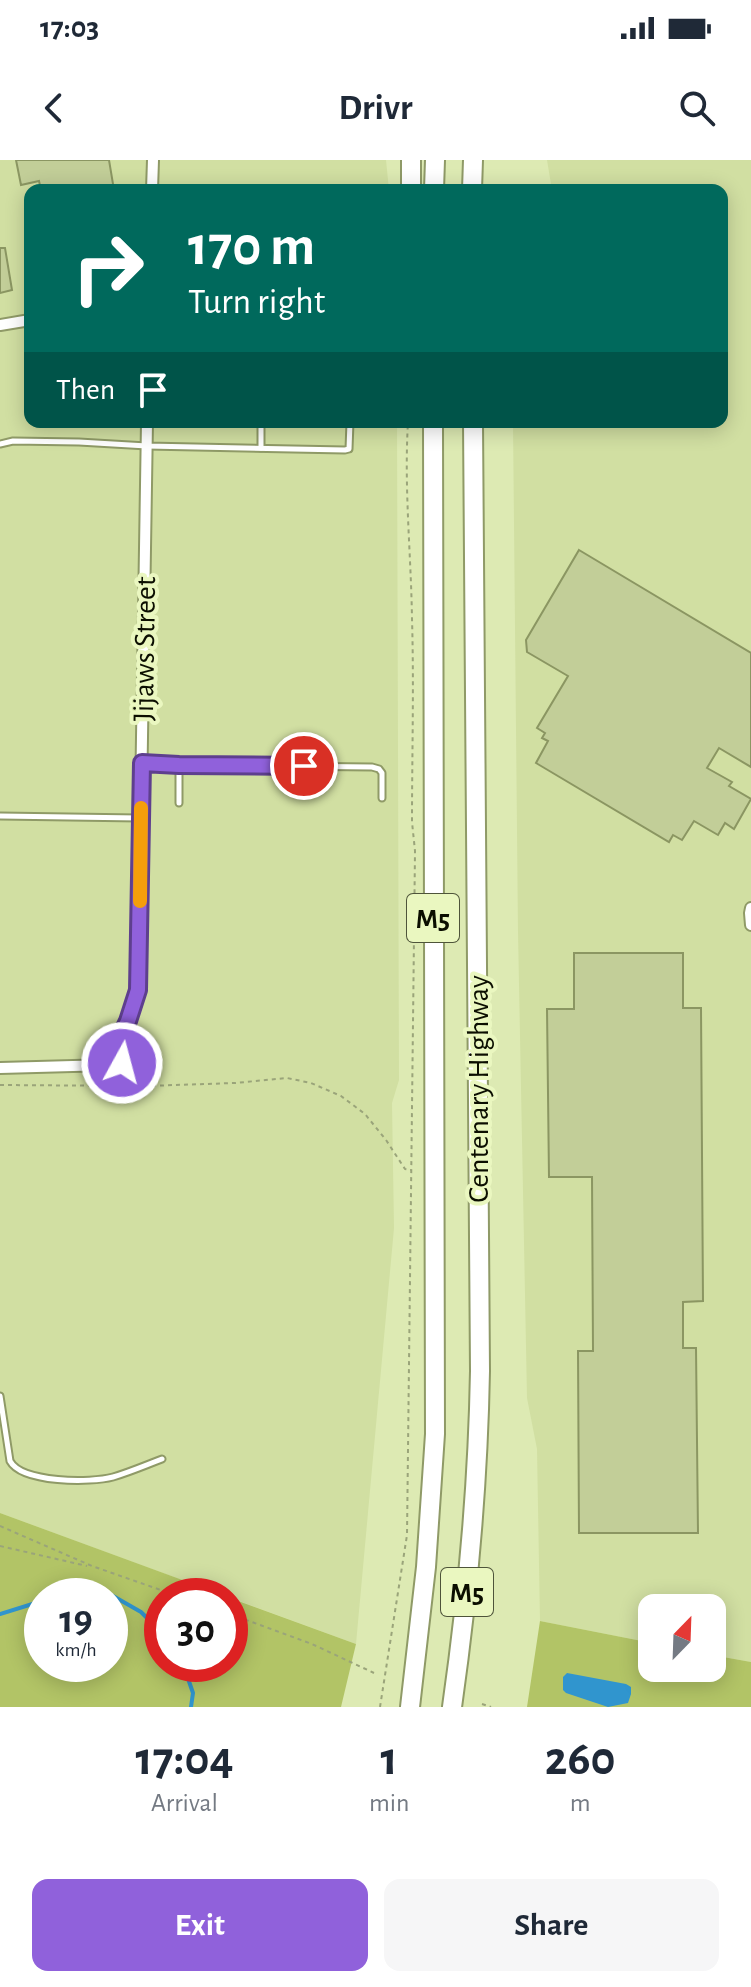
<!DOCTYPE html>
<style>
:root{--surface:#fff;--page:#f6f6f7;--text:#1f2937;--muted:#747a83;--accent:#9061db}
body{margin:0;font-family:"Alegreya Sans",sans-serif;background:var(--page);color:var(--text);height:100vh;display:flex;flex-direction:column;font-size:30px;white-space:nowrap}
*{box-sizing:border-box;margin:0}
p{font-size:26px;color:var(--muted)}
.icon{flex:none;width:44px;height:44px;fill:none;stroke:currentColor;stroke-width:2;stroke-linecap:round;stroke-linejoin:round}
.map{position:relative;height:1547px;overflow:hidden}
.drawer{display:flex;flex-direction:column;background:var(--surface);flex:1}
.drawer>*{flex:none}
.guide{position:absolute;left:24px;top:24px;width:704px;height:244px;border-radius:16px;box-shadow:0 4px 20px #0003;background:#00695c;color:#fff;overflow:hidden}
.needle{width:52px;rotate:23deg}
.controls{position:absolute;left:638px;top:1434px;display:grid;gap:16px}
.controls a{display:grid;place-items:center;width:88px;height:88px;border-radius:16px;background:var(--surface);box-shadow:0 4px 20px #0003;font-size:40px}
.speed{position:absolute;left:24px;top:1418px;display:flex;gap:16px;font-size:40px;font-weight:700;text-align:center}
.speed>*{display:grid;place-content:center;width:104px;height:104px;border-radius:50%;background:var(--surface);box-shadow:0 4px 20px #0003;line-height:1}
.speed small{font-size:20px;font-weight:400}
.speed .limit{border:12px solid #d22;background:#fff;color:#111}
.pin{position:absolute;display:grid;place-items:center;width:68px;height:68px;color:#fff;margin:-34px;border:4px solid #fff;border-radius:50%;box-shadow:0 2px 8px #0007}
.me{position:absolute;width:88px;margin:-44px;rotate:7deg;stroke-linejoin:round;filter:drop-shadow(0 0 6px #0008)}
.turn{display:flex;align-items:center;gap:28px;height:168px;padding:0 32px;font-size:36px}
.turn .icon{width:104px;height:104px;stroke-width:2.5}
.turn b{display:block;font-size:56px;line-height:68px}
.then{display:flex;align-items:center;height:76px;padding:0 32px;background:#0003;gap:16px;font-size:30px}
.eta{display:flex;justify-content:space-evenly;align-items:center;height:136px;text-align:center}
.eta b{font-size:48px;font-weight:700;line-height:56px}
.primary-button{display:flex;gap:16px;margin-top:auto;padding:16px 32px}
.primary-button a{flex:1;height:92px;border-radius:16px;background:var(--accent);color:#fff;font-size:32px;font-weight:700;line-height:92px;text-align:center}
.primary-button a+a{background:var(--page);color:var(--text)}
.status{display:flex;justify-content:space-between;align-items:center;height:56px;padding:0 40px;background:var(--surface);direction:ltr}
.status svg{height:22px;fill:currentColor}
header{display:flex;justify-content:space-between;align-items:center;height:104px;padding:0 32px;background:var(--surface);font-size:36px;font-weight:700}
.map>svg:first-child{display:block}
.built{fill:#d1dfa2}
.green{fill:#b2c466;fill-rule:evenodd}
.water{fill:#3095ce}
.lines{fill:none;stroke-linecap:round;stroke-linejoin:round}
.stream{stroke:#3095ce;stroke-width:4}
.building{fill:#c2ce98;stroke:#8b9662;stroke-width:2}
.service-casing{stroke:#8f9a67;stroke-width:9}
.minor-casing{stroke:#8f9a67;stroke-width:14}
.motorway-casing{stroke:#8f9a67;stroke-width:22}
.path{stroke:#9aa47a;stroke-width:2;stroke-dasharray:4 4;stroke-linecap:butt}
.service{stroke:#fff;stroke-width:5}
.minor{stroke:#fff;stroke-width:10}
.motorway{stroke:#fff;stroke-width:18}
.route-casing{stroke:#5e3f8e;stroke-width:20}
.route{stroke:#9061db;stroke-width:14}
.slow{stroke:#f59e0b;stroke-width:14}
.labels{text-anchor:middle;stroke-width:8;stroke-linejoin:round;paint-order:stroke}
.shield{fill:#eaf7c0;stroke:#4e543a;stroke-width:2}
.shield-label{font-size:28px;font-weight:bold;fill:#0b0e00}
.street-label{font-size:30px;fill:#0b0e00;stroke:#eaf7c0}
</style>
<div class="status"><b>17:03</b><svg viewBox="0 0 49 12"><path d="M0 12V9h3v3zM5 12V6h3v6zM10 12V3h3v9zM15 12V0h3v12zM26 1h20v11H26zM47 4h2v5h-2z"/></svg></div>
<header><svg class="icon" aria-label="back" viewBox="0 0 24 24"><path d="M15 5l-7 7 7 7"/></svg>Drivr<svg class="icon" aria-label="search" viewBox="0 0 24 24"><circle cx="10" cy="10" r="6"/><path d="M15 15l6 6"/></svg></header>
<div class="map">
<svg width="751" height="1547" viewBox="0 0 751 1547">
<rect width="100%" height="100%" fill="#ddeab3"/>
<g class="built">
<path d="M0,0h386l3,30h-359v232h367l2,658 -7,23 2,125 -38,416 -356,-131z"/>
<path d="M547,0h204v1502l-39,-7v-47h-60v35l-112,-22 -3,-172 -10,-51 -9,-466 -5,-510h209v-232h-170z"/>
</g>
<g class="green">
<path d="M0,1353l226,83h-64v68h68v-66l126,46 -15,63h-341zM42,1436h68v68h-68z"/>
<path d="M540,1461l112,22v25h60v-13l39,7v45h-224z"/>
</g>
<path class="water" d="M567,1513l59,11 5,3v7l-3,9 -20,4 -42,-14 -3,-3v-13z"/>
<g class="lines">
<g class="stream">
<path d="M58,1436l48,-4 35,20 21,21"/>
<path d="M0,1454l42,-13"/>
<path d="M183,1504l10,29 -2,14"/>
</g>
</g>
<g class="building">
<path d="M16,0h93l5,30h-73l-2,-9 -18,4z"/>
<path d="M0,88h5l7,42 -12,3z"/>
<path d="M579,390l172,103v114l-32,-19 -12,20 25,14 -3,4 22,13 -17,30 -9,-6 -7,12 -24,-14 -12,19 -9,-5 -4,7 -133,-79 12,-22 -6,-3 3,-5 -8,-5 31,-52 -41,-24 -1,-12z"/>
<path d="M574,793h109v55h18l2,293 -20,1v46h13l2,185h-119l-1,-182h15l-1,-174h-43l-2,-168h27z"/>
</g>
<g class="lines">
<g class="service-casing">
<g id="service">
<path d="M261,262v26"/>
<path d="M0,284l13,-3 66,1 68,4 198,4 4,-1 1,-27"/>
<path d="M143,603l36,2v38"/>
<path d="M179,605l193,2 7,2 3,4v25"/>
<path d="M0,656l139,2"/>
<path d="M0,1236l10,65c12,22 81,22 103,16 17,-5 33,-12 49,-18"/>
</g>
</g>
<g class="minor-casing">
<g id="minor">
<path d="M152,30l1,-30"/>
<path d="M0,165l30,-5"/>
<path d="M751,748l-1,5 1,12"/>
<path d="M122,903l-3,-23 9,-19 10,-31 9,-568"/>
<path d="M0,908l146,-4"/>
</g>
</g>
<g class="motorway-casing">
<g id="motorway">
<path d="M411,30v-30"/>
<path d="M434,30l1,-30"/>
<path d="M472,30l1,-30"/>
<path d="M410,1547l16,-140 9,-133 -2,-1012"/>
<path d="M452,1547c16,-112 26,-223 28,-336l-7,-949"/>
</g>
</g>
<g class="path">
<path d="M0,925l146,1 89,-3 52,-5 24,5 30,13 24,18 21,26 19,29 6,1"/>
<path d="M0,1366l92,40 86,30"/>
<path d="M0,1386l87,20"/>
<path d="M230,1454l82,30 62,29"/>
<path d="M482,1544l9,3"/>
<path d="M380,1547l27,-172 8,-684 -3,-29c0,-68 2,-136 0,-203 -1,-66 -8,-131 -4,-197"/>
</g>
<use href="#service" class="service"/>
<use href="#minor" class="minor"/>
<use href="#motorway" class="motorway"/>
</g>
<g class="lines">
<g class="route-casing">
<path id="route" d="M122,903l-3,-23 9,-19 10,-31 4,-227 37,2 125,1"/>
</g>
<use href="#route" class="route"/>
<path class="slow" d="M140,741l1,-93"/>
</g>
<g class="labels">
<g class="shield">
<rect x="407" y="734" width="52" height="48" rx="6"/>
<rect x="441" y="1408" width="52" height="48" rx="6"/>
</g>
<g class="shield-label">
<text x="433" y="768">M5</text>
<text x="467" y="1442">M5</text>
</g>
<g class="street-label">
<text transform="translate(144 489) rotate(-89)" y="10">Jijaws Street</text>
<text transform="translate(478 929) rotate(-90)" y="10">Centenary Highway</text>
</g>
</g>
</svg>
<div class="controls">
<a><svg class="needle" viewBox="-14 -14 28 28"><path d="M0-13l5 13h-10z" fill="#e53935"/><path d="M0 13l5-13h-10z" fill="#747a83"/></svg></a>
</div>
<div class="speed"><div>19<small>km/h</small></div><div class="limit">30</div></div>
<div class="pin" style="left:304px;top:606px;background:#d93025"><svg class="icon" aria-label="arrive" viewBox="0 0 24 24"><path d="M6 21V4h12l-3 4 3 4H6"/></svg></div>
<svg class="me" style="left:122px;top:903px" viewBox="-20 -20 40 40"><circle r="17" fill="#9061db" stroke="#fff" stroke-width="3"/><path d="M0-11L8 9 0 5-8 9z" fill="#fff"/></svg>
<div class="guide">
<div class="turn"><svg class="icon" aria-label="right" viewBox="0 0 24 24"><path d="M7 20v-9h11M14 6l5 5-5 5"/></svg><div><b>170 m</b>Turn right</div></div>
<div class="then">Then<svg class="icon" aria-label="arrive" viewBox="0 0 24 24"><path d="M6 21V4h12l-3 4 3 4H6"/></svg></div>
</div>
</div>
<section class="drawer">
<div class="eta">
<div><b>17:04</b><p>Arrival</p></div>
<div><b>1</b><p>min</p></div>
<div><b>260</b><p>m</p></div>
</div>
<div class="primary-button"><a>Exit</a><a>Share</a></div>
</section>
